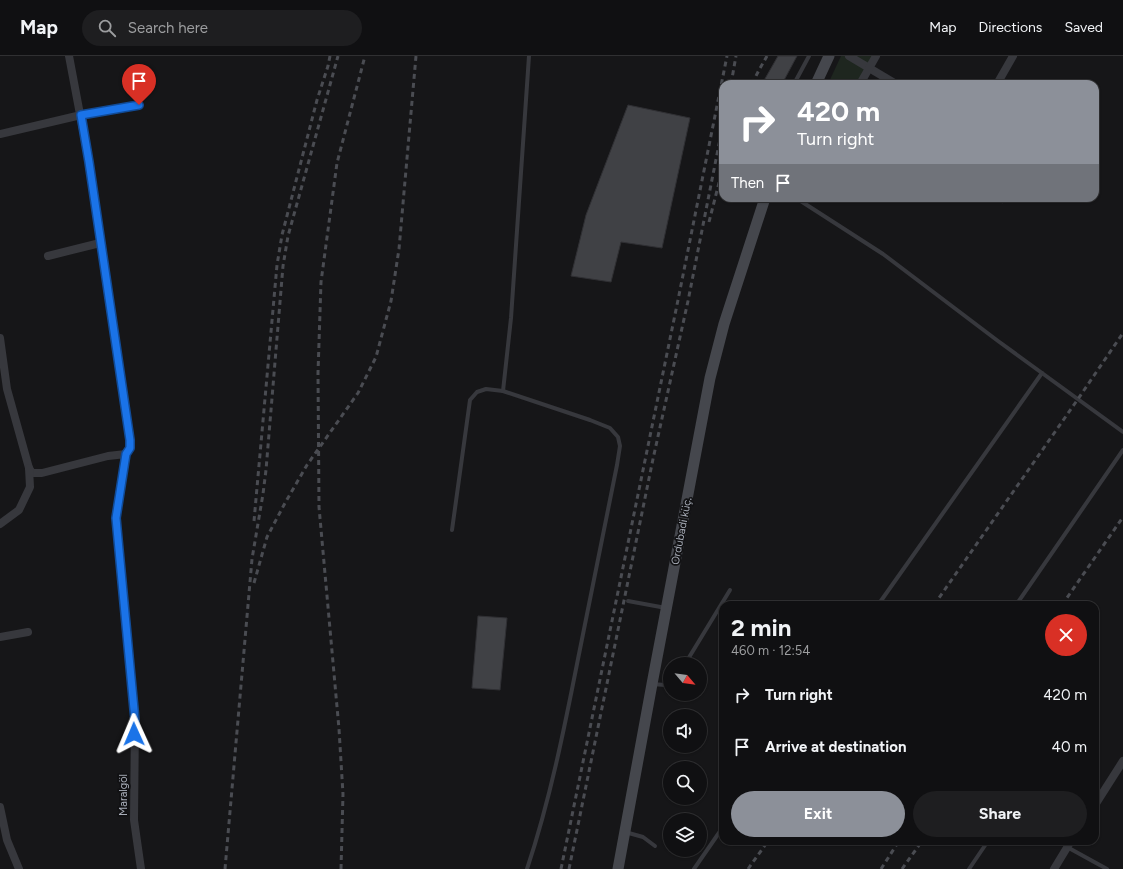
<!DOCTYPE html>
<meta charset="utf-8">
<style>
:root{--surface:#101012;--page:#1e1e20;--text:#f1f3f6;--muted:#9c9d9f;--line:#303032;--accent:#8c9099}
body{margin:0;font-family:Figtree,sans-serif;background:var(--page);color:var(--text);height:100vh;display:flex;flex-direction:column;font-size:15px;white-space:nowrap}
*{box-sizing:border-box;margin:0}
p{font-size:13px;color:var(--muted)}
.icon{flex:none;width:22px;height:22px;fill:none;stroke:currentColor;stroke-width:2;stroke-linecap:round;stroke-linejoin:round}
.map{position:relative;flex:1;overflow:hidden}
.side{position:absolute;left:719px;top:545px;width:380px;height:244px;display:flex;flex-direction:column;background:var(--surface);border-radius:12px;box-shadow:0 1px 3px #0004,0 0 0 1px var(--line)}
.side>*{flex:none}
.guide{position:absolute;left:719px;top:24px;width:380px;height:122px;border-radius:12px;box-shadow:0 1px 3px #0004,0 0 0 1px var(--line);background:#8c9099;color:#fff;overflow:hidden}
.needle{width:26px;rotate:119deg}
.buttons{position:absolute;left:663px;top:601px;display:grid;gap:8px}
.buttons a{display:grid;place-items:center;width:44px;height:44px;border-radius:50%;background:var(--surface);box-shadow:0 1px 3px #0004,0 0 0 1px var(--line);font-size:20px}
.pin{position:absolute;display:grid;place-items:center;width:34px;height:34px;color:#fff;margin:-41px -17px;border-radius:50% 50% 50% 0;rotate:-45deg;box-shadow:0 0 4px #0007}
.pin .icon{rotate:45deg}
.me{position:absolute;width:44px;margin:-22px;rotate:359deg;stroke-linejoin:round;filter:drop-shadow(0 0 3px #0008)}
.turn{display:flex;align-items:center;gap:14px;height:84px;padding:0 12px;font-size:18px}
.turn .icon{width:52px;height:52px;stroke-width:2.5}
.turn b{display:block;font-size:28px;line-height:34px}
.then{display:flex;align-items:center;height:38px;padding:0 12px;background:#0003;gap:8px;font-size:15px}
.round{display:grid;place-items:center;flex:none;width:42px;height:42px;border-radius:21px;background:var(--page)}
.summary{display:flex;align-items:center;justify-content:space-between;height:68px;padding:0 12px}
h1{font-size:24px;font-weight:700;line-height:30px}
.action{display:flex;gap:8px;margin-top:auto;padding:8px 12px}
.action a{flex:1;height:46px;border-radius:24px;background:var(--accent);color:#fff;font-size:16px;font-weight:700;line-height:46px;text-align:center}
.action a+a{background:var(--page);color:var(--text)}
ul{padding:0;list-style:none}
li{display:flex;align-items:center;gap:12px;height:52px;padding:0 12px}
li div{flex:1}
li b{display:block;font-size:15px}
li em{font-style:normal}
header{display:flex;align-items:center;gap:24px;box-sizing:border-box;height:56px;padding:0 20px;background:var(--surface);border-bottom:1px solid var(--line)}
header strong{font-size:19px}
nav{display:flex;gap:22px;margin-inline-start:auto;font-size:14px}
.search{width:280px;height:36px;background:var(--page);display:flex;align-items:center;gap:10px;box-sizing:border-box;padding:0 14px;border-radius:22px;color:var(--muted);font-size:15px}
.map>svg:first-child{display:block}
.green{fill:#1e261f}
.building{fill:#404145;stroke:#303034}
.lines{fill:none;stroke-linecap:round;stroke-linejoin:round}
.lane{stroke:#37383d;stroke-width:4}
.street{stroke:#37383d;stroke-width:8}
.secondary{stroke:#45474d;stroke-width:11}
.rail{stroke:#4a4c52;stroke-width:3;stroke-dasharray:5 4;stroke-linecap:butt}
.route-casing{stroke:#114b97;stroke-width:10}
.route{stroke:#1a73e8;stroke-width:7}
.labels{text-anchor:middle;stroke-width:3.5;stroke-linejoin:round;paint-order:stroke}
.street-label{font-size:11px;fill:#a8adb8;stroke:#111113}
</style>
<header>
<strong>Map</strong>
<div class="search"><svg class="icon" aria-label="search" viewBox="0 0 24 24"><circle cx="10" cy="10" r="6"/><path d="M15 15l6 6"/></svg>Search here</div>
<nav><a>Map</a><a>Directions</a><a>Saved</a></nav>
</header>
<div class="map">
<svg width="1123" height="813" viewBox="0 0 1123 813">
<rect width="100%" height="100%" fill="#161618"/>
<path class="green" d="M841,0h32l-16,28h-29z"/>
<g class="building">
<path d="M778,0h19l-15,28h-20z"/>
<path d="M628,49l62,13 -28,130 -41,-6 -10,40 -40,-6 15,-61z"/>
<path d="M478,560l29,2 -7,72 -28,-2z"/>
</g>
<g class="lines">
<g class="lane">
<path d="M794,28l15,-28"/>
<path d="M796,142l87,56 115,87 125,91"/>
<path d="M503,335l8,-73 18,-262"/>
<path d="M452,474l18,-130 7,-8 9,-3 17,2 87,29 20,8 8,9 2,9 -3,19c-13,65 -26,130 -39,194 -14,71 -28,141 -51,210"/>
<path d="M628,545l38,7"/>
<path d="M878,549l164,-232"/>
<path d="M1016,549l107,-155"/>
<path d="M685,608l45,-74"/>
<path d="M652,628l13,1 5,-2"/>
<path d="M625,776l18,5 12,9"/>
<path d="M1067,791l40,22"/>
<path d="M694,813l29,-42"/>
<path d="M969,813l19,-28"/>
</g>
<g class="street">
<path d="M69,0l20,106 41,278v8l-4,6 -10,64 19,202 -1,100 7,49"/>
<path d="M849,0l47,28"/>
<path d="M860,28l16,-28"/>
<path d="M997,28l16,-28"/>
<path d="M0,78l81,-19 58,-10"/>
<path d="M1000,142l2,1"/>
<path d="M48,200l52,-13"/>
<path d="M0,282l7,51 22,79 3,5h10l66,-17 18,-2"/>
<path d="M0,468l19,-14 11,-23 -1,-19"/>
<path d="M0,581l28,-5"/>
<path d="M1095,749l28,-44"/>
<path d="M0,751l7,33 12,29"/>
<path d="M1054,813l17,-28"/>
</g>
<g class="secondary">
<path d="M816,28l13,-28"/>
<path d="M618,813l34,-185 58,-306 14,-54 41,-126"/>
</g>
<g class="rail">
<path d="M731,28l5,-28"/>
<path d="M752,28l7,-14 8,-14"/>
<path d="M709,166l14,-55"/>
<path d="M254,465l23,-256 5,-30 35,-135 11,-34 2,-10"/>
<path d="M254,527l13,-46 18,-34 22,-38 51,-72 18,-36 15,-56 8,-52 17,-193"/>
<path d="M934,549l144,-206 45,-66"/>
<path d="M1062,549l61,-88"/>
<path d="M225,813l27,-310 11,-65 3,-24 17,-204 5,-30 50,-180"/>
<path d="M341,813l2,-75 -4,-65 -20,-222 -1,-134 3,-91 16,-119 28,-107"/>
<path d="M561,813l117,-569 49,-244"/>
<path d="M569,813l84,-410 35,-158 35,-177"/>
<path d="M748,813l20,-28"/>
<path d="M881,813l18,-28"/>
<path d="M902,813l20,-28"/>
</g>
</g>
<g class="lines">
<g class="route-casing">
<path id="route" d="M134,678l1,-14 -19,-202 10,-64 4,-6v-8l-41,-278 -8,-47 58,-10"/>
</g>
<use href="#route" class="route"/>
</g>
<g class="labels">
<g class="street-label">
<text transform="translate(681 475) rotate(-79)" y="4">Ordubadi küç.</text>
<text transform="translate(123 739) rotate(-90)" y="4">Maralgöl</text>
</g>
</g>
</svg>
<div class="buttons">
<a><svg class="needle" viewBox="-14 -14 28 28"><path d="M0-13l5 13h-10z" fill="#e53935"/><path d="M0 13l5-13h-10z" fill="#9c9d9f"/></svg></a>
<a><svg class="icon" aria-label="sound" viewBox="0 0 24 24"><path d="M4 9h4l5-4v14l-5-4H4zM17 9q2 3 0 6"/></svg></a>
<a><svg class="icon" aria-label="search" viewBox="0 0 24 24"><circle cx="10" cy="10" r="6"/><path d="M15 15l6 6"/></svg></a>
<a><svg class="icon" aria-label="layers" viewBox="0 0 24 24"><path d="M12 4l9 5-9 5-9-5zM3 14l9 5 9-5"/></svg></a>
</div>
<div class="pin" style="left:139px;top:49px;background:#d93025"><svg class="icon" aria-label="arrive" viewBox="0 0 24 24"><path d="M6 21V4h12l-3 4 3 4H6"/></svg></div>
<svg class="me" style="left:134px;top:678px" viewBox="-20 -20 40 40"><path d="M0-17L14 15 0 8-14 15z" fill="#1a73e8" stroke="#fff" stroke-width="4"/></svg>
<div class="guide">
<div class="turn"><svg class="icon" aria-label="right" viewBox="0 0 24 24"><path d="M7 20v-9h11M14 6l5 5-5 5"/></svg><div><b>420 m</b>Turn right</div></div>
<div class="then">Then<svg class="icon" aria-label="arrive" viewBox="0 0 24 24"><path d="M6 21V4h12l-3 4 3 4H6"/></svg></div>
</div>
<section class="side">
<div class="summary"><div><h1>2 min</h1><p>460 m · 12:54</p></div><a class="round" style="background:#d93025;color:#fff"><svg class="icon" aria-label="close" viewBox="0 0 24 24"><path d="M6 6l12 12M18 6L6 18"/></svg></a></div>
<ul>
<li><svg class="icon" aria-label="right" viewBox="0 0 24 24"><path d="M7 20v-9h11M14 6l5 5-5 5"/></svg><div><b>Turn right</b></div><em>420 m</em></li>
<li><svg class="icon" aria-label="arrive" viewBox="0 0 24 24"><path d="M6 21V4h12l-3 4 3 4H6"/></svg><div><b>Arrive at destination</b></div><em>40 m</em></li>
</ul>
<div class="action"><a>Exit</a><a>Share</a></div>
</section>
</div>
